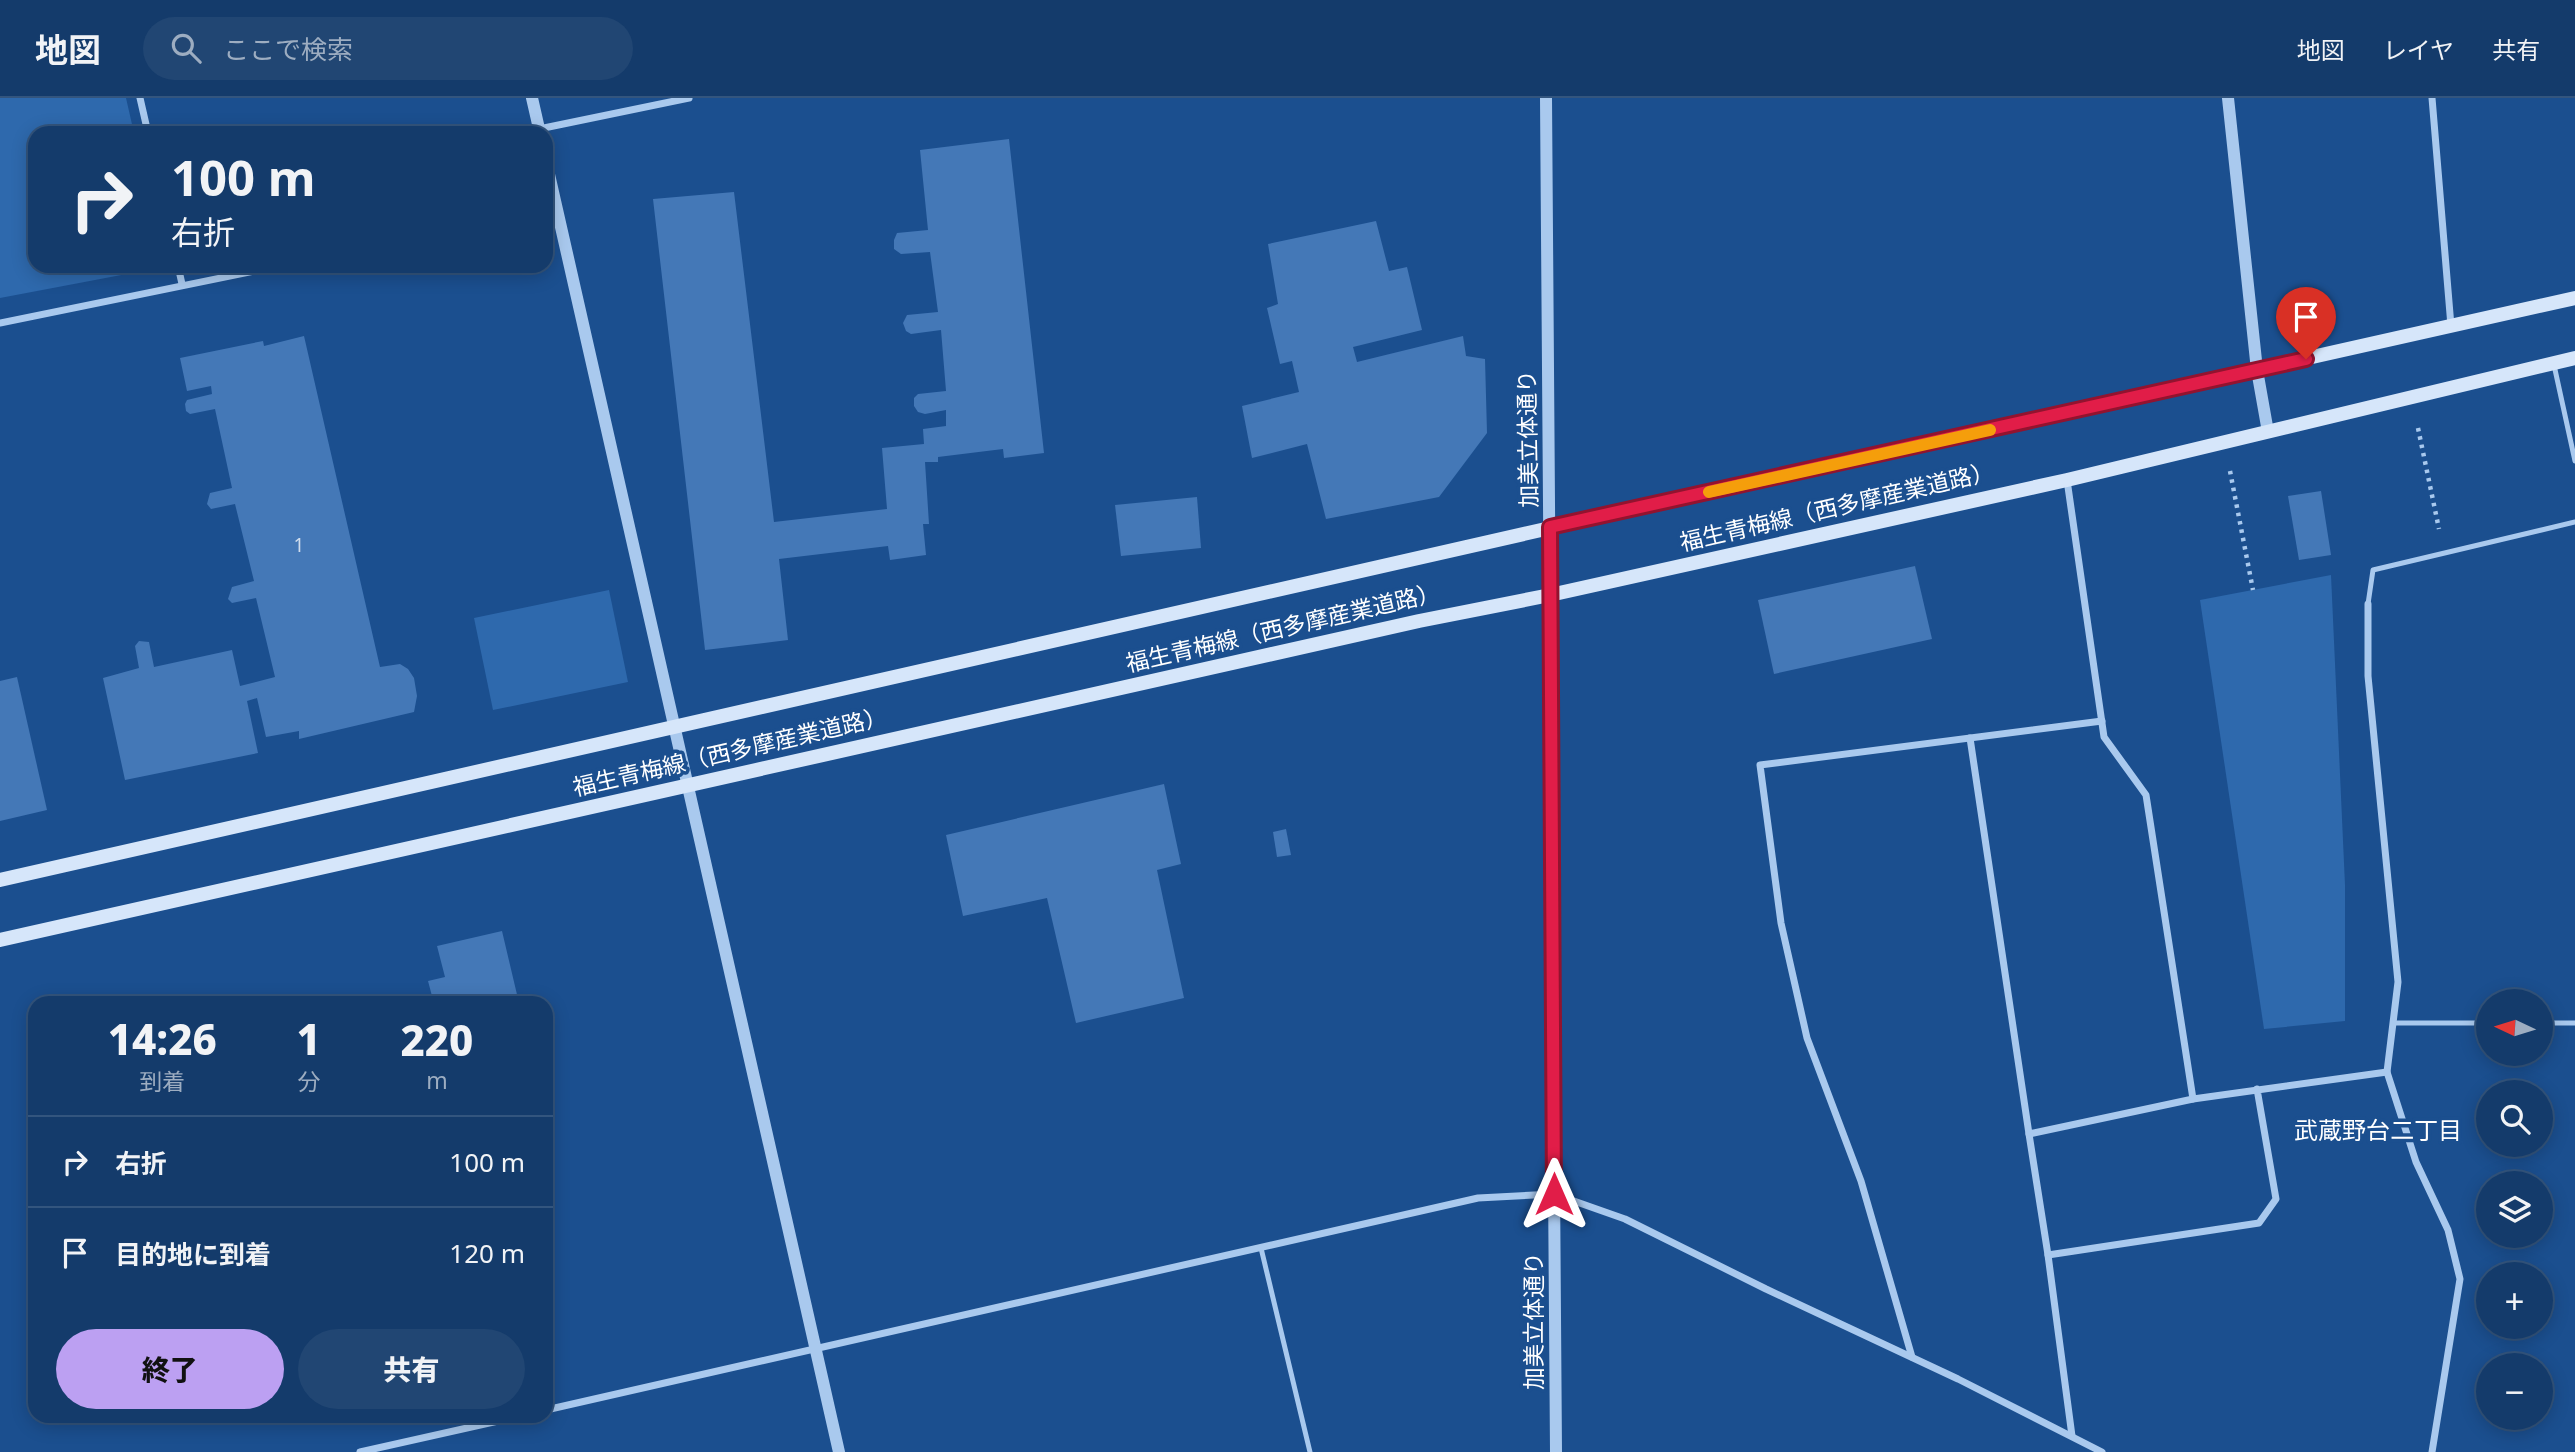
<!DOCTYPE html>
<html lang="ja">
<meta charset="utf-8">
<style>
:root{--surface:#143b6b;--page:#214673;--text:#f1f3f6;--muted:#9dadc1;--line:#33557e;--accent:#bca0f2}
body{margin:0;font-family:"Noto Sans","Noto Sans JP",sans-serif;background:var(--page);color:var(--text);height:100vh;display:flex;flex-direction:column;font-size:26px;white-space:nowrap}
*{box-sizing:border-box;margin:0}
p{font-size:23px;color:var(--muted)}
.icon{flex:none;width:38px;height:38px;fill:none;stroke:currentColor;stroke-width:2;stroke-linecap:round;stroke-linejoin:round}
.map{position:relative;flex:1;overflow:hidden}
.drawer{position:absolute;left:28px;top:898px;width:525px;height:427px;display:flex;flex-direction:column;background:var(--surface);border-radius:21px;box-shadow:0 4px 18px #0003,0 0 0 2px var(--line)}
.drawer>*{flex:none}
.banner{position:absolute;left:28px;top:28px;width:525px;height:147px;border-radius:21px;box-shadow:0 4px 18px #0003,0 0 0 2px var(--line);background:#143b6b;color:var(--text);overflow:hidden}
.needle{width:46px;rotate:274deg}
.controls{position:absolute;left:2476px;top:891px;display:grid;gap:14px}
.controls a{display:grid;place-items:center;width:77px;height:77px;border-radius:50%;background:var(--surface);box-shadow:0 4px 18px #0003,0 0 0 2px var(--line);font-size:35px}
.pin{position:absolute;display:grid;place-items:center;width:60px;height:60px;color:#fff;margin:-72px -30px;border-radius:50% 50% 50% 0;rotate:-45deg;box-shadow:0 0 7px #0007}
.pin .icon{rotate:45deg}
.me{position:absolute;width:77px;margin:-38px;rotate:0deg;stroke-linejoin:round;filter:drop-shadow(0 0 5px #0008)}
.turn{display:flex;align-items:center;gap:24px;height:147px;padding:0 28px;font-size:32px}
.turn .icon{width:91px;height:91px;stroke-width:2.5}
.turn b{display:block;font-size:49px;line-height:60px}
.eta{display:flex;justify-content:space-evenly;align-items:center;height:119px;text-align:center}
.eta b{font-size:42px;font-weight:800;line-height:49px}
.primary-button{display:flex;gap:14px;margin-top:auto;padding:14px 28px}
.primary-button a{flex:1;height:80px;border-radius:42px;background:var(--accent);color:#111;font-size:28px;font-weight:800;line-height:80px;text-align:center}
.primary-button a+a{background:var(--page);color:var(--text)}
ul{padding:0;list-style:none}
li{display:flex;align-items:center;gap:21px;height:91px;padding:0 28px;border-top:2px solid var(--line)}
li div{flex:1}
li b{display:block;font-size:26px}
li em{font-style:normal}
header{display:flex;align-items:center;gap:42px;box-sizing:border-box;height:98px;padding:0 35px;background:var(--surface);border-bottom:2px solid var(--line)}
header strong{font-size:33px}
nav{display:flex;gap:38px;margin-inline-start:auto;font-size:24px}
.search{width:490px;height:63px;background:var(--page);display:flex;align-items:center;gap:18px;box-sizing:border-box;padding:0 24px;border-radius:38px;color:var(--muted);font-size:26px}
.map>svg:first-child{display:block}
.green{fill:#2e69ad}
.building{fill:#4478b7}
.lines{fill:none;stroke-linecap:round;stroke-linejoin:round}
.path{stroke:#a9c9ee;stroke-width:4.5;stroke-dasharray:3.5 5;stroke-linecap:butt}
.service{stroke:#a9c9ee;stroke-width:5}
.minor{stroke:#a9c9ee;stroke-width:7}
.tertiary{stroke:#a9c9ee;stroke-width:12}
.secondary{stroke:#d6e6fa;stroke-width:14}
.route-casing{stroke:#92132f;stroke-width:18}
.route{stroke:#e11d48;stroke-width:12}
.slow{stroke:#f59e0b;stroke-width:12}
.labels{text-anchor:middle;stroke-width:7;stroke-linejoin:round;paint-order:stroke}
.number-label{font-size:19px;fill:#d0dded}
.street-label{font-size:23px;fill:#fff;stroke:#1b4f8f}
.neighbourhood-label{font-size:24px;fill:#fff;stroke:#1b4f8f}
</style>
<header>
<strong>地図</strong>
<div class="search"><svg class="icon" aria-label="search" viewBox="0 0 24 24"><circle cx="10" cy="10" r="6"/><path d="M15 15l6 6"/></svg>ここで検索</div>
<nav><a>地図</a><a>レイヤ</a><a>共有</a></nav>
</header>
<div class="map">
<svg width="2575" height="1354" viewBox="0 0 2575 1354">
<rect width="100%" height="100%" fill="#1b4f8f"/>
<g class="green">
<path d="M0,0h126l8,35h-99v133h119l-1,3 -153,29z"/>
<path d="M2331,477l14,310v136l-81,8 -64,-429z"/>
<path d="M609,492l19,92 -135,28 -19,-92z"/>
</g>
<g class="building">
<path d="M1009,41l35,314 -40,5 -1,-9 -65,8v5h-13l4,62h-6l3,31 -36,5 -2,-14 -109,13 9,81 -83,10 -52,-451 81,-7 40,330 113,-13 -5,-61 42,-4 -1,-15 23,-3v-16l-21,4 -7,-2 -4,-6v-8l4,-4 28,-3 -5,-61 -30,4 -5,-3 -3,-8 4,-8 31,-3 -8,-60 -29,2 -7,-5v-9l3,-7 31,-3 -8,-80z"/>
<path d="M1376,123l13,50 18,-4 15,63 -69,17 4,15 106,-26 3,20 19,3 2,74 -48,64 -113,22 -19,-75 -55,14 -10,-52 57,-14 -7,-31 -12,3 -13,-56 11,-4 -10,-60z"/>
<path d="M304,238l76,331 20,-3 8,5 6,9 3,18 -3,16 -115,27v-8l-33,6 -9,-39 -10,3 11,52 -133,27 -22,-102 36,-10 -4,-22 4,-5 10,1 5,25 78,-17 8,36 35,-9 -19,-79 -24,5 -4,-4 4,-12 22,-6 -19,-77 -24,5 -4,-5 3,-11 22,-5 -17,-79 -25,5 -4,-3 -1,-7 2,-4 25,-6 -1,-8 -24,5 -7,-33 83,-17 1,5z"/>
<path d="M2321,393l10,64 -32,5 -11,-64z"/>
<path d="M1197,399l4,51 -80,8 -6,-51z"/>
<path d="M1915,468l17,73 -158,35 -16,-74z"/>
<path d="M17,579l30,133 -47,11v-140z"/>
<path d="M1164,686l17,80 -24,6 27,128 -108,25 -29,-125 -84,18 -17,-81z"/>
<path d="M1286,731l5,26 -14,2 -4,-25z"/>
<path d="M502,833l17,72h-112l25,-7 -4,-15 17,-4 -8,-31z"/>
</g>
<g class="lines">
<g class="path">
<path d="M2418,330l21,101"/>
<path d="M2230,373l23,119"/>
</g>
<g class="service">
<path d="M2554,267l21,96"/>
<path d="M2368,506l5,-34 202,-48"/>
<path d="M2393,925h95"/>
<path d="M2541,925h34"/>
<path d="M1261,1150l49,204"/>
</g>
<g class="minor">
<path d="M140,0l8,35"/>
<path d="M2432,0l19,228"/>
<path d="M539,31l150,-31"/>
<path d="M546,118l12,-3"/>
<path d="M178,168l4,18"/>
<path d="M0,225l279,-57"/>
<path d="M2067,382l37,257 42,58 47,304"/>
<path d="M2368,506v72l30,306 -11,90 29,90 32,68 12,49 -28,173"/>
<path d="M1970,640l59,396"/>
<path d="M2257,991l19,110 -17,24 -211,32 -19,-121 164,-35 194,-27"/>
<path d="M2048,1157l24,181"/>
<path d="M1912,1259l-51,-176 -54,-143 -26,-115 -21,-158 342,-44"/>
<path d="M546,1312l932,-212 76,-4 71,25 141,70 192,90 144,73"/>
<path d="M360,1354l161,-36"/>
</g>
<g class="tertiary">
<path d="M532,0l8,35"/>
<path d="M1546,0l10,1354"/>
<path d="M2228,0l29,272 11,62"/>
<path d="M546,63l293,1291"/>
</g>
<g class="secondary">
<path d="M0,782l1550,-352 1025,-230"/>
<path d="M0,842l1419,-319 131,-26 517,-115 508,-122"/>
</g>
</g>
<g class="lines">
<g class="route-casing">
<path id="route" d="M1554,1096l-4,-667 756,-168"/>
</g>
<use href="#route" class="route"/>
<path class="slow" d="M1709,394l281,-62"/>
</g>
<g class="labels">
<g class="number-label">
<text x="299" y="454">1</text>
</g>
<g class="street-label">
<text transform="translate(1528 341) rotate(-91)" y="8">加美立体通り</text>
<text transform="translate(1837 409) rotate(-13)" y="8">福生青梅線（西多摩産業道路）</text>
<text transform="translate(1283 530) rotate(-13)" y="8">福生青梅線（西多摩産業道路）</text>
<text transform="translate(730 654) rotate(-13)" y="8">福生青梅線（西多摩産業道路）</text>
<text transform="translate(1534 1223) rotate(-90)" y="8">加美立体通り</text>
</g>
<g class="neighbourhood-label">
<text x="2378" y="1041">武蔵野台二丁目</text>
</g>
</g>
</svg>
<div class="controls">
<a><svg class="needle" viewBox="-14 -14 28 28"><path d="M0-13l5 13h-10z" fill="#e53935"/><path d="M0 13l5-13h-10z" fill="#9dadc1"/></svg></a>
<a><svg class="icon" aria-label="search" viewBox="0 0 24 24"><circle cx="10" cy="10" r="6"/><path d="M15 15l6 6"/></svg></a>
<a><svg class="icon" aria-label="layers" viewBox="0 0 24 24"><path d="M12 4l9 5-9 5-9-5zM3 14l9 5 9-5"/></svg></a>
<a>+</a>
<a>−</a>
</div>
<div class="pin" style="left:2306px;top:261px;background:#d93025"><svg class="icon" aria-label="arrive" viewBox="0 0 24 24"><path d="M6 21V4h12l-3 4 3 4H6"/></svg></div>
<svg class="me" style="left:1554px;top:1096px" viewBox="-20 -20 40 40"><path d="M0-17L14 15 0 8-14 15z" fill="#e11d48" stroke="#fff" stroke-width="4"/></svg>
<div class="banner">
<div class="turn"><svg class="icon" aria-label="right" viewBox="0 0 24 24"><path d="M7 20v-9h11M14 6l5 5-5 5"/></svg><div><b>100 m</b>右折</div></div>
</div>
<section class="drawer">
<div class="eta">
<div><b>14:26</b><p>到着</p></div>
<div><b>1</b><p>分</p></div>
<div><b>220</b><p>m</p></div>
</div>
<ul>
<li><svg class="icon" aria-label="right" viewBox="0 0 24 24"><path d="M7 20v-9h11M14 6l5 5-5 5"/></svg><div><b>右折</b></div><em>100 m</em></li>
<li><svg class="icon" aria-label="arrive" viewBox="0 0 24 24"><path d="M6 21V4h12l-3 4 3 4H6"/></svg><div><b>目的地に到着</b></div><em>120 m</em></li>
</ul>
<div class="primary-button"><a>終了</a><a>共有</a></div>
</section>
</div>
